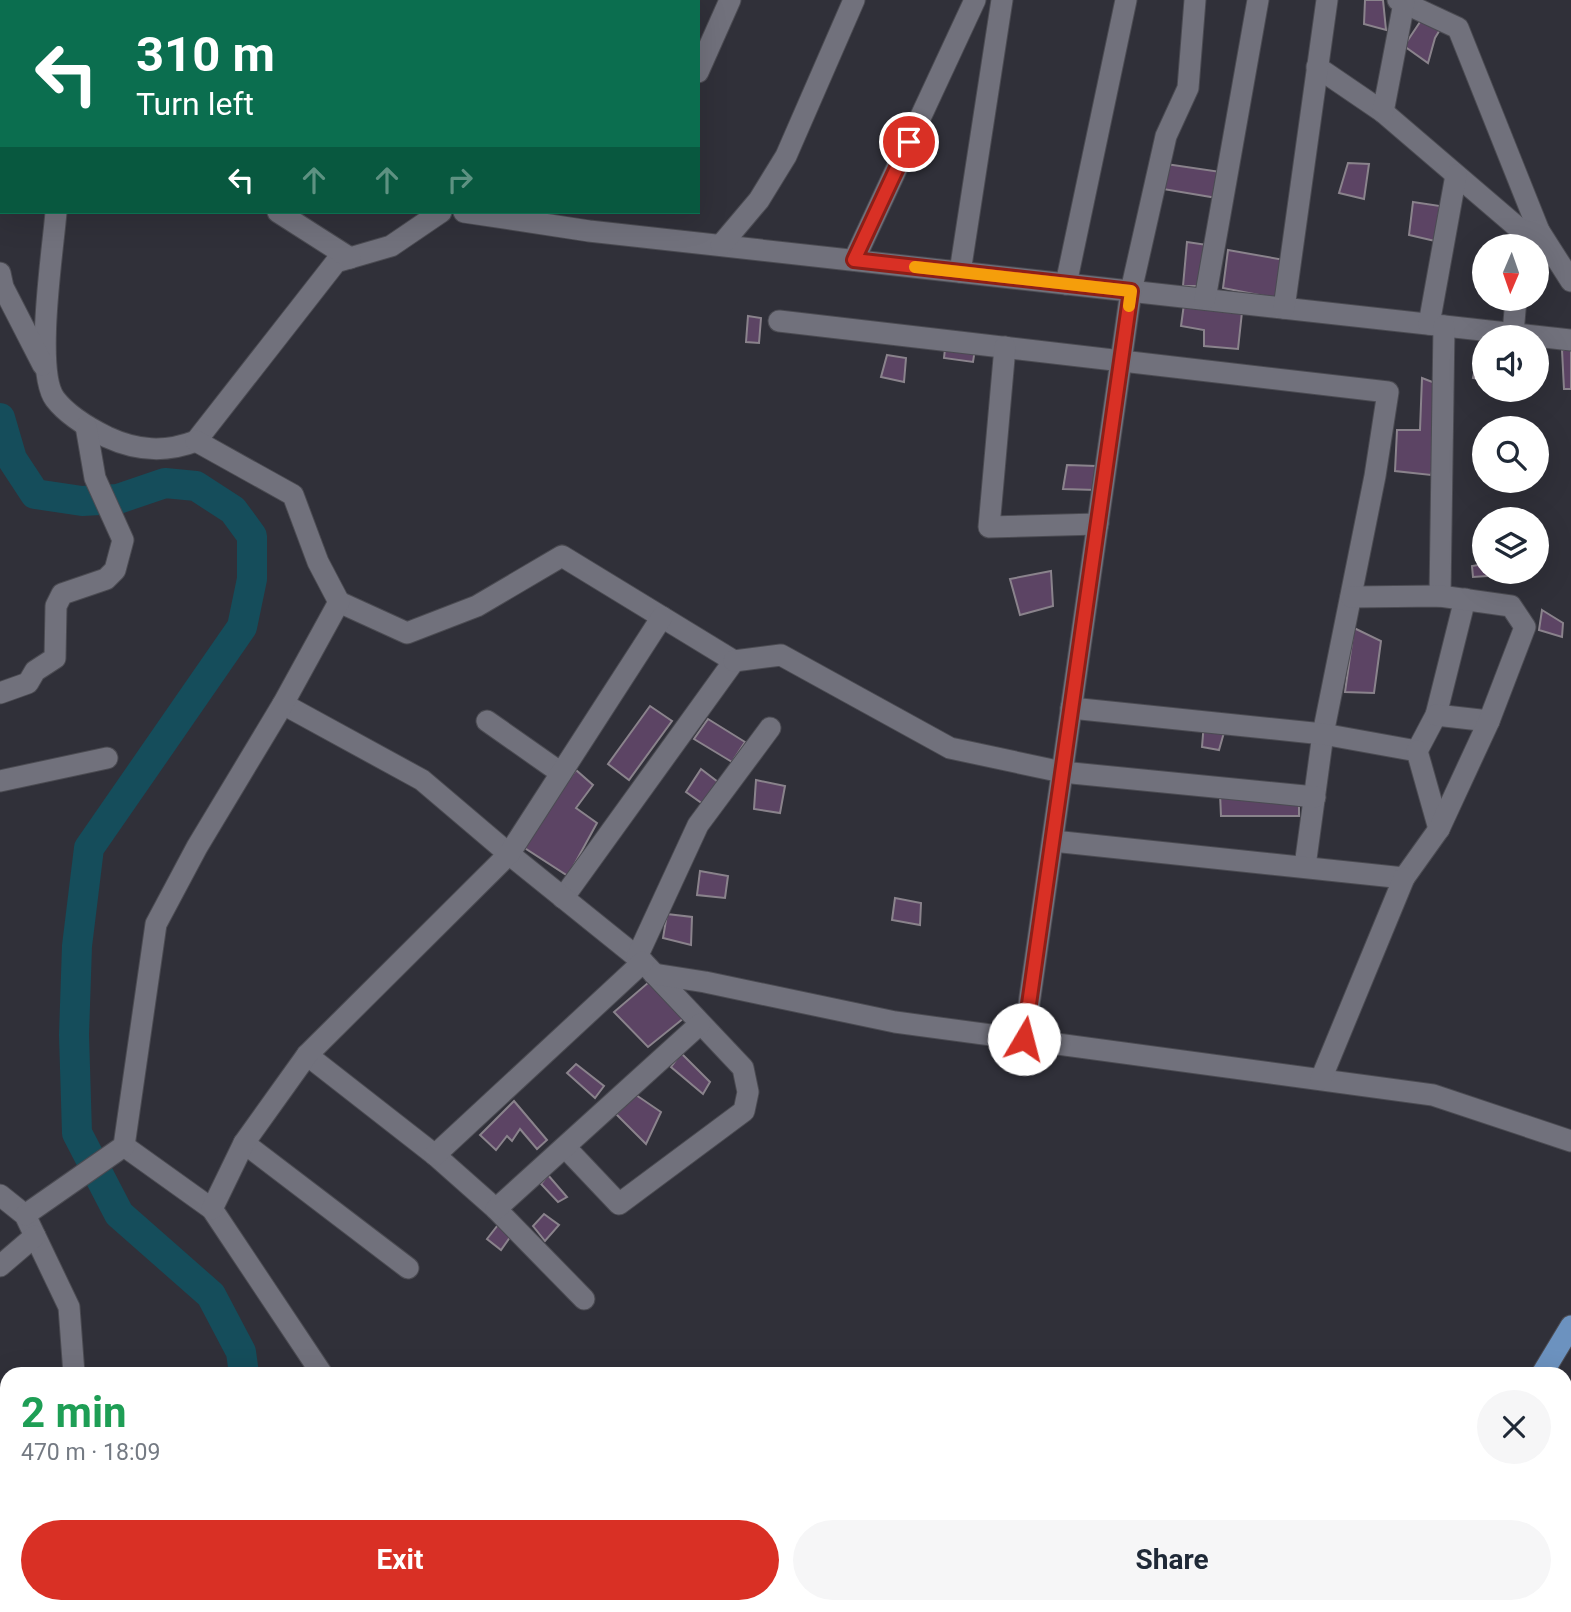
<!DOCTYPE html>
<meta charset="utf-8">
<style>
:root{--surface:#fff;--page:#f6f6f7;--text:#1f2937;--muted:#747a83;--accent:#d93025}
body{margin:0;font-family:Roboto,sans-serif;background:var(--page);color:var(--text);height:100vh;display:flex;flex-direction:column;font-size:26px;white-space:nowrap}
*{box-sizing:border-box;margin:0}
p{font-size:23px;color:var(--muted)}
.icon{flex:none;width:38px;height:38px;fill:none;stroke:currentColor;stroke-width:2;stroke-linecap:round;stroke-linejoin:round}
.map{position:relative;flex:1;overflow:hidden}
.side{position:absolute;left:0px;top:1367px;width:1572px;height:247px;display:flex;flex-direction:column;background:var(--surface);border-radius:21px 21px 0 0;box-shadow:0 7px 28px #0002}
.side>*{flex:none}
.guide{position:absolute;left:0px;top:0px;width:700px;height:214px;box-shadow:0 7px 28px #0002;background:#0b6e4f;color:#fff;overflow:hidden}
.needle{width:46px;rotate:182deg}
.fabs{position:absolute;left:1472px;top:234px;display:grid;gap:14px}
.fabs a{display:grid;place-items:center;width:77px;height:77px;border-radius:50%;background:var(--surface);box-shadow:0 7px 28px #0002;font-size:35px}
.pin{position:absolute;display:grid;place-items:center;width:60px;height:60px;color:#fff;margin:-30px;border:4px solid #fff;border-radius:50%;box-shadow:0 2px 7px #0007}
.me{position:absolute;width:77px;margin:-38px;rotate:8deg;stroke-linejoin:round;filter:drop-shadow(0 0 5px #0008)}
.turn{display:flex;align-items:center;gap:24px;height:147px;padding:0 21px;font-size:32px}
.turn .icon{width:91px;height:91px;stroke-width:2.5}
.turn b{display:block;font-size:49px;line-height:60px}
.lanes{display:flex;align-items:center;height:66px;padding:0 21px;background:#0003;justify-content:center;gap:35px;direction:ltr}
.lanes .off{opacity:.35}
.round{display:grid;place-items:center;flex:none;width:74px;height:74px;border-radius:37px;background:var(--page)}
.summary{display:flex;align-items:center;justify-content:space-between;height:119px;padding:0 21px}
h1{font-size:42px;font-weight:700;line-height:52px;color:#1e9e55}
.primary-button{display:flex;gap:14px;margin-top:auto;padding:14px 21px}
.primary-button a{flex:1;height:80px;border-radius:42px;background:var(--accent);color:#fff;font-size:28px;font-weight:700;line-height:80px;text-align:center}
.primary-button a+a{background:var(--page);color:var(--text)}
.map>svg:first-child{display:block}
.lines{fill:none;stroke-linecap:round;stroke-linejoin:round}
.river{stroke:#154d5b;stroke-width:30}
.building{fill:#5c4464;stroke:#8a838c;stroke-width:2}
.minor-casing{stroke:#4b4b52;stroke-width:23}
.major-casing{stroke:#4b4b52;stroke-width:23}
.minor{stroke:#71717c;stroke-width:21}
.major{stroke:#6c92bf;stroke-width:21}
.route-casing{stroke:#8d1f18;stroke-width:18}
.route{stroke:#d93025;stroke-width:12}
.slow{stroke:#f59e0b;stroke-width:12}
</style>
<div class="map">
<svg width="1571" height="1612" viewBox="0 0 1571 1612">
<rect width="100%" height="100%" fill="#303039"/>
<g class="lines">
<g class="river">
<path d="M0,418l12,41 23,35 47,7 36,-2 47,-16 31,3 37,24 19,26v43l-10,48 -153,221 -12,98 -3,89 3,98 42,81 92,81 30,57 3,22"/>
<path d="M283,1606l9,6"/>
</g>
</g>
<g class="building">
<path d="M1365,0h18l3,30 -22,-6z"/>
<path d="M1426,13l15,15 -6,10 -7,25 -24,-17z"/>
<path d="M1348,163l21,1 -5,35 -25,-6z"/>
<path d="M1166,164l55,8 -4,26 -54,-9z"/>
<path d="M1413,202l27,4 -5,35 -26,-6z"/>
<path d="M1187,242l27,4 -13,40h-18z"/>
<path d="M1228,250l62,11 -11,38 -56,-11z"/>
<path d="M1184,304l58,8 -4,37 -34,-3v-16l-23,-4z"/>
<path d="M748,316l13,2 -2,25 -13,-1z"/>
<path d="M946,340l30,3 -3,19 -29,-4z"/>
<path d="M1481,341l3,1v38l-11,-2z"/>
<path d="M1562,350h9v39h-7z"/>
<path d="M887,355l19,3 -2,24 -23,-5z"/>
<path d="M1422,378l13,5 7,48 -11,44 -36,-4 2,-41h23z"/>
<path d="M1067,465l29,1v24l-33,-1z"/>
<path d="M1484,564v8h19v3l-30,2 -1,-11z"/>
<path d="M1051,571l2,35 -33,9 -10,-36z"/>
<path d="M1542,610l21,13 -1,14 -23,-7z"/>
<path d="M1354,628l27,13 -7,52 -29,-1z"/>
<path d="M650,706l22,15 -43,59 -21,-16z"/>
<path d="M708,719l37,23 -13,20 -38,-23z"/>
<path d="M1204,722l21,7 -6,21 -17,-3z"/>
<path d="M701,769l17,13 -15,22 -17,-12z"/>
<path d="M576,770l17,15 -17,23 21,15 -29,53 -48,-31z"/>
<path d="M756,780l29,6 -5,27 -26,-4z"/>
<path d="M1220,793l79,7v16h-78z"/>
<path d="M700,871l28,5 -3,22 -28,-3z"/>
<path d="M895,898l26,5 -1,22 -28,-5z"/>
<path d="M667,914l25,3 -1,28 -28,-7z"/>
<path d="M649,982l35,36 -36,29 -34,-35z"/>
<path d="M681,1053l29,29 -7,12 -32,-27z"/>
<path d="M576,1064l28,22 -9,12 -28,-25z"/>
<path d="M636,1095l25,17 -15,32 -30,-30z"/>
<path d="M514,1101l33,39 -10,9 -17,-20 -8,12 -5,-5 -11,14 -16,-15z"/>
<path d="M548,1175l19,22 -9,5 -17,-18z"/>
<path d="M544,1214l15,11 -14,16 -12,-15z"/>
<path d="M501,1221l12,12 -12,17 -14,-11z"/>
</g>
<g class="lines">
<g class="minor-casing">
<g id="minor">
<path d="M472,0l2,2"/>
<path d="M1398,0l60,28 81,203"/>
<path d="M95,2v-2"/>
<path d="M346,2l2,-2"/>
<path d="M607,2v-2"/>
<path d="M1317,67l66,45 140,120 16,-1 32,50"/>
<path d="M698,72l32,-72"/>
<path d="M1383,112l21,-109"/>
<path d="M56,212c-3,38 -22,159 -1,187 13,17 34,29 52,38 30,14 58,16 89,4l140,-179 55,-16 50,-34"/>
<path d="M278,212l72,46"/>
<path d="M464,212l125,19 982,109"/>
<path d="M721,245l38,-45 27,-44 68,-156"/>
<path d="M854,260l121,-260"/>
<path d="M960,272l42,-272"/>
<path d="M0,273l3,14 40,78"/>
<path d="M1066,284l60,-284"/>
<path d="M1205,299l53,-299"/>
<path d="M1284,308l43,-308"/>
<path d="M779,321l609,71 -13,84 -52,258 -18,132"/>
<path d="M1429,324l27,-149"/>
<path d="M1513,333l3,-34"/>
<path d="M1005,347l-16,180 109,-3"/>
<path d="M1440,596l4,-270"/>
<path d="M339,602l68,31 70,-27 85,-50 172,105 -171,237"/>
<path d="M734,661l47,-6 169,93 112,24 253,25"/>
<path d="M0,693l28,-10 7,-12 20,-13 1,-52 6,-12 44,-15 9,-9 8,-30 -28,-62 -9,-52"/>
<path d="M283,704l139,76 87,74 134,108 100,106 5,24 -4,19 -125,93 -54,-57"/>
<path d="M1071,708l252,26 94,17 19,-36 29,-116"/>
<path d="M1436,715l53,6"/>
<path d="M487,721l74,52"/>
<path d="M1417,751l22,78"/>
<path d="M0,781l107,-23"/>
<path d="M1053,841l351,37 35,-49 50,-108 36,-94 -14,-21 -71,-10 -89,1"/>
<path d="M637,957l61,-132 72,-97"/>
<path d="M654,974l51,8 190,40 538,73 138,46"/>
<path d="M1024,1039l107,-748 35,-155 22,-48 7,-88"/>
<path d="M307,1055l128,100 61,54 88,90"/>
<path d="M1321,1079l83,-201"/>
<path d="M244,1143l164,125"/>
<path d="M124,1146l88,63 110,165"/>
<path d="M435,1155l208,-193"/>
<path d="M0,1195l25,20 44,92 5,67"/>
<path d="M212,1209l32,-66 63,-88 202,-201 153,-237"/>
<path d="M496,1209l204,-185"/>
<path d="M25,1215l99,-69 32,-222 41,-77 86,-143 56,-102 -21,-40 -25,-67 -97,-54"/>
<path d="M0,1266l35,-30"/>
<path d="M0,1518l7,2"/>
<path d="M137,1606l5,6"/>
<path d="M497,1606l5,6"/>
</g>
</g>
<g class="major-casing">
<g id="major">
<path d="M1542,1374l29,-48"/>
<path d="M1469,1612v-6"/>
</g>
</g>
<use href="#minor" class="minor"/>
<use href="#major" class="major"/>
</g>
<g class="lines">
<g class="route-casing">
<path id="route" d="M909,142l-55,118 277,31 -107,748"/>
</g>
<use href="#route" class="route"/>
<path class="slow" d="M915,267l216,24 -2,15"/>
</g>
</svg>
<div class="fabs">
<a><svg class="needle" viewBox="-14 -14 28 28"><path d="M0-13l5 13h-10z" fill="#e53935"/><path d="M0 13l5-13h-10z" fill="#747a83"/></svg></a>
<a><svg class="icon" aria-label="sound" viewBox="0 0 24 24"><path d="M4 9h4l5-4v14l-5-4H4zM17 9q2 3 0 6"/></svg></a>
<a><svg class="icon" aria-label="search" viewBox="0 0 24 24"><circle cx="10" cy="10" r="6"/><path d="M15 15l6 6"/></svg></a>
<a><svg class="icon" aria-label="layers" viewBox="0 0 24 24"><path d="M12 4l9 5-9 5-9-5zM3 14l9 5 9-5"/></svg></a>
</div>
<div class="pin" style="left:909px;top:142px;background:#d93025"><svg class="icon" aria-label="arrive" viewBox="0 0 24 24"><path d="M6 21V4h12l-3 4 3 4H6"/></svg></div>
<svg class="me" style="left:1024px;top:1039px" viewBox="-20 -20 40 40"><circle r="19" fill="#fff"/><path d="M0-13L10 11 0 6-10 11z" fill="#d93025"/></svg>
<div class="guide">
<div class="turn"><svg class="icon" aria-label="left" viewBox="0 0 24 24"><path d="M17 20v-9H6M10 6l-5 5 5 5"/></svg><div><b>310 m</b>Turn left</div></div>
<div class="lanes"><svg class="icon" aria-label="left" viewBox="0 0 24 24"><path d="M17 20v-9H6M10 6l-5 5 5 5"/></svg><svg class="icon off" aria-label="ahead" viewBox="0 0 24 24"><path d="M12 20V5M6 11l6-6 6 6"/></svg><svg class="icon off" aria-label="ahead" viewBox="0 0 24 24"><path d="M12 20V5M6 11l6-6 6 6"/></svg><svg class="icon off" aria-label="right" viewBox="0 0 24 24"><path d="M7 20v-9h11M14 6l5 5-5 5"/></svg></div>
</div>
<section class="side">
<div class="summary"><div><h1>2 min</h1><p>470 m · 18:09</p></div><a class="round"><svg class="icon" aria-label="close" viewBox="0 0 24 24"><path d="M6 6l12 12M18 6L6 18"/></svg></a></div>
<div class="primary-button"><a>Exit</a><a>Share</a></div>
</section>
</div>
